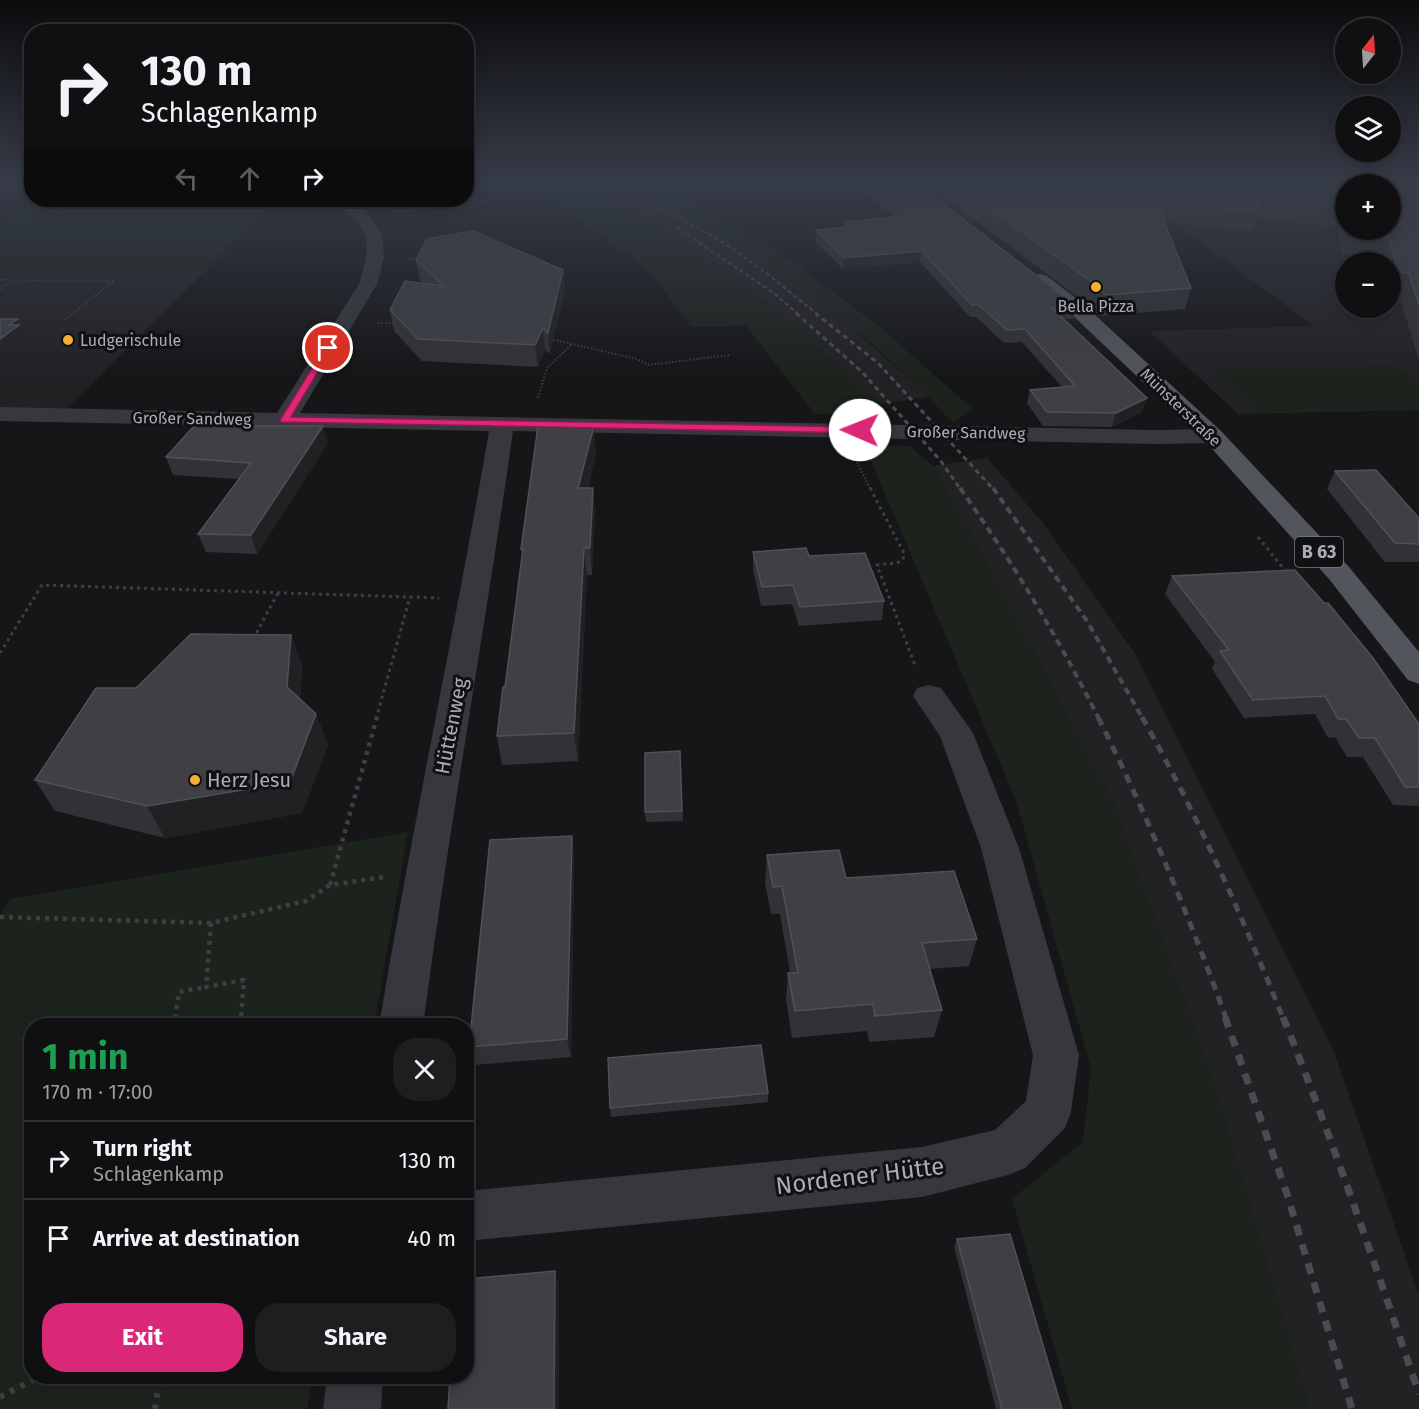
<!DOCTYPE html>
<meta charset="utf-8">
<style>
:root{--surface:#101012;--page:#1e1e20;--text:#f1f3f6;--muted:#9c9d9f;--line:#303032;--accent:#db2777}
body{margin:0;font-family:"Fira Sans",sans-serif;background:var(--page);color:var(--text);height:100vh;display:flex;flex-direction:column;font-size:22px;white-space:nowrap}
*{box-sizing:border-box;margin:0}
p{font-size:20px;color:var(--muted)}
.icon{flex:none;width:33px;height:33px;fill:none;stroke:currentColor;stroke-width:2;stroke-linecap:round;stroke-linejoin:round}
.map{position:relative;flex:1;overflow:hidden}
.panel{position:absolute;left:24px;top:1018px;width:450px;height:366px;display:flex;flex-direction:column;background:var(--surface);border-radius:24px;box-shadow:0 3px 15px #0003,0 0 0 2px var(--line)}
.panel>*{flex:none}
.hud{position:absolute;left:24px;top:24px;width:450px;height:183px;border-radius:24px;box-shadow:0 3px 15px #0003,0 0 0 2px var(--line);background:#101012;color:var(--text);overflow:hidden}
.needle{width:39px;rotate:17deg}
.tools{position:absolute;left:1335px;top:18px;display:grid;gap:12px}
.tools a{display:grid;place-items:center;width:66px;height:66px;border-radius:50%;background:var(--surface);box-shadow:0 3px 15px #0003,0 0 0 2px var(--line);font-size:30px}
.pin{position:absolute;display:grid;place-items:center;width:51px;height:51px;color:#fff;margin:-26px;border:3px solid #fff;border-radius:50%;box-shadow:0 2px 6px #0007}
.me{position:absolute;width:66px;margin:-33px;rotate:271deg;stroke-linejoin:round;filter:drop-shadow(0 0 4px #0008)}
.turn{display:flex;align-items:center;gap:21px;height:126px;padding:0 18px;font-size:27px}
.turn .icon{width:78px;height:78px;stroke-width:2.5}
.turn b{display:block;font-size:42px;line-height:51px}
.lanes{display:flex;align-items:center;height:57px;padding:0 18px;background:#0003;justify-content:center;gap:30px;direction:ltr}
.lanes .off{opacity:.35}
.round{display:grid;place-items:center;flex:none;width:63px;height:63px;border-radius:24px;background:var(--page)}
.summary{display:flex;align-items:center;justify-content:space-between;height:102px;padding:0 18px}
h1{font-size:36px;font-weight:700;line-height:45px;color:#1e9e55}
.button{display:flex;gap:12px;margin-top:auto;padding:12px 18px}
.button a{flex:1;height:69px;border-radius:24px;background:var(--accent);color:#fff;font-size:24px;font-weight:700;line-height:69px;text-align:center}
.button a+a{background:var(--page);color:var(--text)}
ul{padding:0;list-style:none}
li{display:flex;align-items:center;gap:18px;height:78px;padding:0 18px;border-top:2px solid var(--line)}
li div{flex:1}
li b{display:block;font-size:22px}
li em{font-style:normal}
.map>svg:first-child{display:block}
.built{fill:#222225;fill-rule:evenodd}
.green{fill:#1c231d}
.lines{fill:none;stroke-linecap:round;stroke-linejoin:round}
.path-far3{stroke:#3d3f44;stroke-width:2;stroke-dasharray:1.5 2;stroke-linecap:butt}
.path-far2{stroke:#3d3f44;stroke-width:3;stroke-dasharray:3 4;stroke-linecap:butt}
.path-far1{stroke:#3d3f44;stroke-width:4.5;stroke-dasharray:4 5;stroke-linecap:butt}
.path{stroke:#3d3f44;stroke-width:6;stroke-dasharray:4.5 7;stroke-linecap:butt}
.minor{fill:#37383d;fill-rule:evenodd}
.primary{fill:#53555c;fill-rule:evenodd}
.rail-far4{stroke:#4a4c52;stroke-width:2;stroke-dasharray:4 3;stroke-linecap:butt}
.rail-far3{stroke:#4a4c52;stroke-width:3;stroke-dasharray:5 4;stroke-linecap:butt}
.rail-far2{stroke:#4a4c52;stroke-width:4;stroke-dasharray:7 5;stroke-linecap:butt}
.rail-far1{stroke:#4a4c52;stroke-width:5;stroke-dasharray:9 7;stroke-linecap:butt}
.rail{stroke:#4a4c52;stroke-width:7;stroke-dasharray:11 9;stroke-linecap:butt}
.wall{fill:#323236}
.shaded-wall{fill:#212124}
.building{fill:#3f3f44;stroke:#4f5156;stroke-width:1.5}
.route{fill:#db2777;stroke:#8e194d;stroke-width:1.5}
.poi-dot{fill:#f2b134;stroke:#111113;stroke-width:2}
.labels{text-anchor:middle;stroke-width:6;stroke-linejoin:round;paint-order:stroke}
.far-poi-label{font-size:16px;fill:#a8adb8;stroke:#111113}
.far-street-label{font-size:16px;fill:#a8adb8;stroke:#111113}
.shield{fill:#111113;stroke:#7b7e86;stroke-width:1.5}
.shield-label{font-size:18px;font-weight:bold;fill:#a8adb8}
.street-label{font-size:20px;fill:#a8adb8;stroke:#111113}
.poi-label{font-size:20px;fill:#a8adb8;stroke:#111113;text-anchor:start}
.near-street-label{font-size:24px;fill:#a8adb8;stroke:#111113}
</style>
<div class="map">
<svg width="1419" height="1409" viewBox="0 0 1419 1409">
<rect width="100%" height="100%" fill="#161618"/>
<g class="built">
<path d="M561,179h47l81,38 69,40 66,46 105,94 -50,7 -77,-73 -83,-65 -70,-45z"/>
<path d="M1345,201l1,29h44l29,-21v201l-181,4 -89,-83 165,-5 -155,-114zM1346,262h44v46h-44z"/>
<path d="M0,270h206l-142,141 -64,-1z"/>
<path d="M987,458l56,65 93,132 197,394 86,247v113h-110l-96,-329 -102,-282 -122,-231 -56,-101z"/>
</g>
<g class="green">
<path d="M498,179h63l88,42 70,45 83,65 77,73 4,11 -68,-1 -69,-88 -55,1 -46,-61 -84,-59z"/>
<path d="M608,179h45l137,81 89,66 94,83 -20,14c-97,-104 -213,-191 -345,-244z"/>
<path d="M35,202l234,4 -63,64h-206v-46z"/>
<path d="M1395,366l24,20v23l-164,3 -39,-42z"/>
<path d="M864,445l46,1 23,20 56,101 122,231 102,282 96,329h-237l-60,-210 71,-57 8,-74 -75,-268z"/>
<path d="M408,832l-34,194h-342v351h281l-6,32h-307v-494l10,-16z"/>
</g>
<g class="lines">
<g class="path-far3">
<path d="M0,193l16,-1"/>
<path d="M466,199l23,3 12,6 -4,5"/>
<path d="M394,212l71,-12"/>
<path d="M405,260l17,-2"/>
<path d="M0,280l114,1 -50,39"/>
<path d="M0,289l11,-8"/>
<path d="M378,323h19"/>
<path d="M550,339l87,20 11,6 82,-10"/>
<path d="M538,398l9,-30 24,-23"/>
<path d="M855,459l16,31"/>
</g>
<g class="path-far2">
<path d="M870,488l34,65 -1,7 -6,3 -20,2 39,103"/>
<path d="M1258,537l29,36"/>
<path d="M253,639l25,-46"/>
<path d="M0,653l42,-68 397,13"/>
<path d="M376,719l34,-122"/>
</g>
<g class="path-far1">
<path d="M330,885l47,-168"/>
<path d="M0,917l211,6 95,-22 24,-16 54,-8"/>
<path d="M211,923l-5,64 38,-7 -3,38"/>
<path d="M175,1018l4,-26 27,-5"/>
</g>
<g class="path">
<path d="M174,1026l1,-9"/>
<path d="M241,1026l1,-9"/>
<path d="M0,1397l39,-20"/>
<path d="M155,1409l5,-32"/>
</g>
<g class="minor">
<path d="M332,200h18l18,14 14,21 2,22 -7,27 -77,129 856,17 57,-1 8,2 4,5 -4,5 -8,2 -57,1 -643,-13c-28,199 -64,396 -90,595h-44c33,-199 76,-396 110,-595l-489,-10v-14l277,6 82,-129c7,-22 15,-48 -5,-66 -7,-6 -16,-11 -22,-18z"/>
<path d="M929,685l12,3 32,45 46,115 60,207 -8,57 -6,16 -40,40 -17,7 -86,22 -456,44v-50l456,-44 73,-17 31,-29 7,-46 -52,-207 -41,-112 -27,-40 4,-8z"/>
<path d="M327,1377h56l-2,32h-58z"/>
</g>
<path class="primary" d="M1040,274l7,2 34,26 140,129 128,136 70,85v32l-11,-4 -79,-101 -124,-138 -138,-131 -34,-26 -2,-4 2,-4z"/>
<g class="rail-far4">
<path d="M578,179l23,10"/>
<path d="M595,179c53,24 109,48 156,83 23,16 44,35 66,52"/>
<path d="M676,227l99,67 23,20"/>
</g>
<g class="rail-far3">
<path d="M796,313l66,59 78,88 21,30"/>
<path d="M815,313l63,50 116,127"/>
</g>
<g class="rail-far2">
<path d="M960,488c53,75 98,149 139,231"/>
<path d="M993,488l94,133 56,98"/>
</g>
<g class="rail-far1">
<path d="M1098,717c49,98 91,199 128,301"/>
<path d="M1142,717c55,97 100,199 141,301"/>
</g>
<g class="rail">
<path d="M1225,1017l62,177 65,215"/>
<path d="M1283,1017c50,124 93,250 136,377"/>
</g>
</g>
<g class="wall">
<rect x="0" y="179" width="32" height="13"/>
<path d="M934,179h388l16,10 2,-3 6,1v43h44l3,-39 -4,-12h30v182l-20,-67 -9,-1v-31h-9l-1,-4 -38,-4 -5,-27 -80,-9 -5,13 -88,-9 27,66 -6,21 -85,7 -18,-16 -150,-112z"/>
<path d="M867,183l209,123 -3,13h-10l84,79 -5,14 -30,15 -69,-1 -16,-23 3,-13 32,-3 -40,-45 -18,1 -28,-26h-6l-50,-55 -77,7 -28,-28 1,-11 28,-3v-5l51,-5 -29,-24z"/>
<path d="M279,200h46l-32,7z"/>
<path d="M416,260l147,10 2,20 -15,64 -5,-4 -7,17 -116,-6 -28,-30 -4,-21 33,-27 -3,-3z"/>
<path d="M328,443l-71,111 -51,-2 -8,-18 41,-55 -66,-4 -7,-18z"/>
<path d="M596,452l-8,36h5l2,26 -3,61h-5l-9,186 -76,4 -5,-29 8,-49 17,-129 -1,-9z"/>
<path d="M1335,471l84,47v44h-34l-58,-73z"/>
<path d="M753,552l56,4 75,45 -2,19 -83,6 -7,-22 -31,2 -8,-36z"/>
<path d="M1172,576l247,148v82l-26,-1 -30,-48h-16l-12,-20 -7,1 -13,-24 -71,4 -32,-49 3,-7 -50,-68z"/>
<path d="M291,635l11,31 -2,33 16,15 12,31 -26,68 -137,25 -110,-27 -20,-31 101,-92z"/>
<path d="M680,751l3,70 -37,1 -1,-10z"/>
<path d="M572,836l2,19 -3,202 -97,8 -5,-18z"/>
<path d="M767,855l79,23 131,61 -8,27 -39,3 12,41 -8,27 -65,5 -2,-11 -75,7 -6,-38 2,-27h2l-10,-59h-9l-6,-31z"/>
<path d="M768,1093v9l-157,15 -1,-9z"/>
<path d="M957,1239l105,170h-66l-42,-162z"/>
</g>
<g class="shaded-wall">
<path d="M291,200h34l-32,7z"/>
<path d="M922,251l-2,11 -77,7 1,-11z"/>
<path d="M563,270l2,20 -15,64 -2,-21z"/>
<path d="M18,319l10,22 -2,1 3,5 -29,22v-30l9,-14z"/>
<path d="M543,328l2,22 -7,17 -3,-22z"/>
<path d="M1147,398l-5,14 -30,15 4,-14z"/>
<path d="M323,426l5,17 -71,111 -6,-19z"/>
<path d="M594,426l2,26 -15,62 -3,-26z"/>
<path d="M593,488l2,26 -3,61 -2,-27z"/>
<path d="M584,548l3,27 -9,186 -4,-28z"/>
<path d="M291,635l11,31 -3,52 -12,-31z"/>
<path d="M316,714l12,31 -26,68 -137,25 -18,-32z"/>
<path d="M572,836l2,19 -3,202 -4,-18z"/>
<path d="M555,1271l4,14v124h-5z"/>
</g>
<g class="building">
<path d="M947,179h375l18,11v-4l6,1v25l-1,-4 -87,-9 1,13 -100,-11 3,8h-3l32,79 -85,7 -18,-16z"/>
<path d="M1398,179h21v12l-18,-2z"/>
<path d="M912,180l164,126 -24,2 95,90 -31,15 -69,-1 -17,-22 45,-4 -50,-57 -18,1 -29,-26 -6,1 -50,-54 -78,7 -28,-28 33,-3 -5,-5 64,-6 -41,-33z"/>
<path d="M1390,191l29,3v111l-10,-32 -10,-1 -10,-34 -39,-4 -1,-4h41z"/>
<path d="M473,231l90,39 -15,63 -5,-5 -8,17 -117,-6 -28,-29 15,-29 39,5 -28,-26 11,-21z"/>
<path d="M0,319h18l-9,6h10l-19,14z"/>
<path d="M194,426h129l-72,109 -53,-1 53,-71 -85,-6z"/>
<path d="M538,426h56l-16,62h15l-3,60h-6l-10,185 -77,3 6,-49h2l18,-138h-2z"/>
<path d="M1376,470l43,48v26l-24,-1 -60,-72z"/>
<path d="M806,548l3,8 56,-3 19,48 -84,6 -7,-22 -31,2 -9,-35z"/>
<path d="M1295,570l29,33h4l45,55 46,66v63h-14l-30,-49h-16l-13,-19h-8l-13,-23 -72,4 -33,-49 9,-1 -57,-74z"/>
<path d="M191,634l100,1 -4,52 29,27 -26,68 -143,24 -112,-26 61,-92h40z"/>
<path d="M680,751l2,60 -37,1v-59z"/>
<path d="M572,836l-5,203 -98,8 21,-207z"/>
<path d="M839,850l7,28 108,-7 23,68 -55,4 20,67 -67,6 -2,-12 -78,7 -7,-38h10l-16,-87 -9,1 -6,-32z"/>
<path d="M761,1045l7,48 -158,15 -2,-50z"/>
<path d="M1010,1234l52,175h-60l-45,-170z"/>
<path d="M555,1271l-1,138h-106l2,-32h16v-98z"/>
</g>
<linearGradient id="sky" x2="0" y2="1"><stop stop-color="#0c0c0d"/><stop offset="0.48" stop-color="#363c48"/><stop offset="1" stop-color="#363c48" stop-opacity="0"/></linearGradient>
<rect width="1419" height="376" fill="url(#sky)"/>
<path class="route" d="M325,347l7,1 -41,69 569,10 5,3 -5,3 -579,-11 -1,-2z"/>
<g class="poi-dot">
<circle cx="1096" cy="287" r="6"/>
<circle cx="68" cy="340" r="6"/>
<circle cx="195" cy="780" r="6"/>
</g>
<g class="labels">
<g class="far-poi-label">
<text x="1096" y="312">Bella Pizza</text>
<text x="80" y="346" text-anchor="start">Ludgerischule</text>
</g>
<g class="far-street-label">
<text transform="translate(1181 407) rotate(44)" y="6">Münsterstraße</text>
<text transform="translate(192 418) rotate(1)" y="6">Großer Sandweg</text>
<text transform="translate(966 432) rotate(1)" y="6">Großer Sandweg</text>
</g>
<rect class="shield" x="1295" y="537" width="48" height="30" rx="4.5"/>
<g class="shield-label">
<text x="1319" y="558">B 63</text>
</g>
<g class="street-label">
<text transform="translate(451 726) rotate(-79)" y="7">Hüttenweg</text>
</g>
<g class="poi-label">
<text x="207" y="787">Herz Jesu</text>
</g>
<g class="near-street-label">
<text transform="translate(860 1176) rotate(-7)" y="8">Nordener Hütte</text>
</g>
</g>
</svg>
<div class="tools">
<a><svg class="needle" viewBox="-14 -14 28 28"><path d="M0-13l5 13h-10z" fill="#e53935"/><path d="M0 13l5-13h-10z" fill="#9c9d9f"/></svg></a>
<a><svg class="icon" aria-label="layers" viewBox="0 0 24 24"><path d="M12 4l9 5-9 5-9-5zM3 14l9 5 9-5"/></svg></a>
<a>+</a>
<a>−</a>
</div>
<div class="pin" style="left:328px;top:348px;background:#d93025"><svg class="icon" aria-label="arrive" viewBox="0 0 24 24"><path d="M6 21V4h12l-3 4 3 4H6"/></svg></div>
<svg class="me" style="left:860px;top:430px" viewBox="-20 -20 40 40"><circle r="19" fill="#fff"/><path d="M0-13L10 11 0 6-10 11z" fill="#db2777"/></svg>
<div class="hud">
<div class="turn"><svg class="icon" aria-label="right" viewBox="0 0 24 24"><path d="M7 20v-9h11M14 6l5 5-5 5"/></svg><div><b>130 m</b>Schlagenkamp</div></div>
<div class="lanes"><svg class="icon off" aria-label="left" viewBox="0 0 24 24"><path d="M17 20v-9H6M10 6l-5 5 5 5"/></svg><svg class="icon off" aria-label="ahead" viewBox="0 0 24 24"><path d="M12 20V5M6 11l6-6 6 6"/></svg><svg class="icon" aria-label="right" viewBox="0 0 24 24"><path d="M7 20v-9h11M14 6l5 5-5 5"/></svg></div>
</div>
<section class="panel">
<div class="summary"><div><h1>1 min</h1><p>170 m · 17:00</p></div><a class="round"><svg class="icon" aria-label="close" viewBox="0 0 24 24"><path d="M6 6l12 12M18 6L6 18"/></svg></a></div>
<ul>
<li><svg class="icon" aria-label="right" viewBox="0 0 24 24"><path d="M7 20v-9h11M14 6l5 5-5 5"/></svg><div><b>Turn right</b><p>Schlagenkamp</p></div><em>130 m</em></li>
<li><svg class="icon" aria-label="arrive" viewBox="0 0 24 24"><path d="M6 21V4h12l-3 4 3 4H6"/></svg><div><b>Arrive at destination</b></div><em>40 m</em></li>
</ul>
<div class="button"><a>Exit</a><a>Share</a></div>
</section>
</div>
